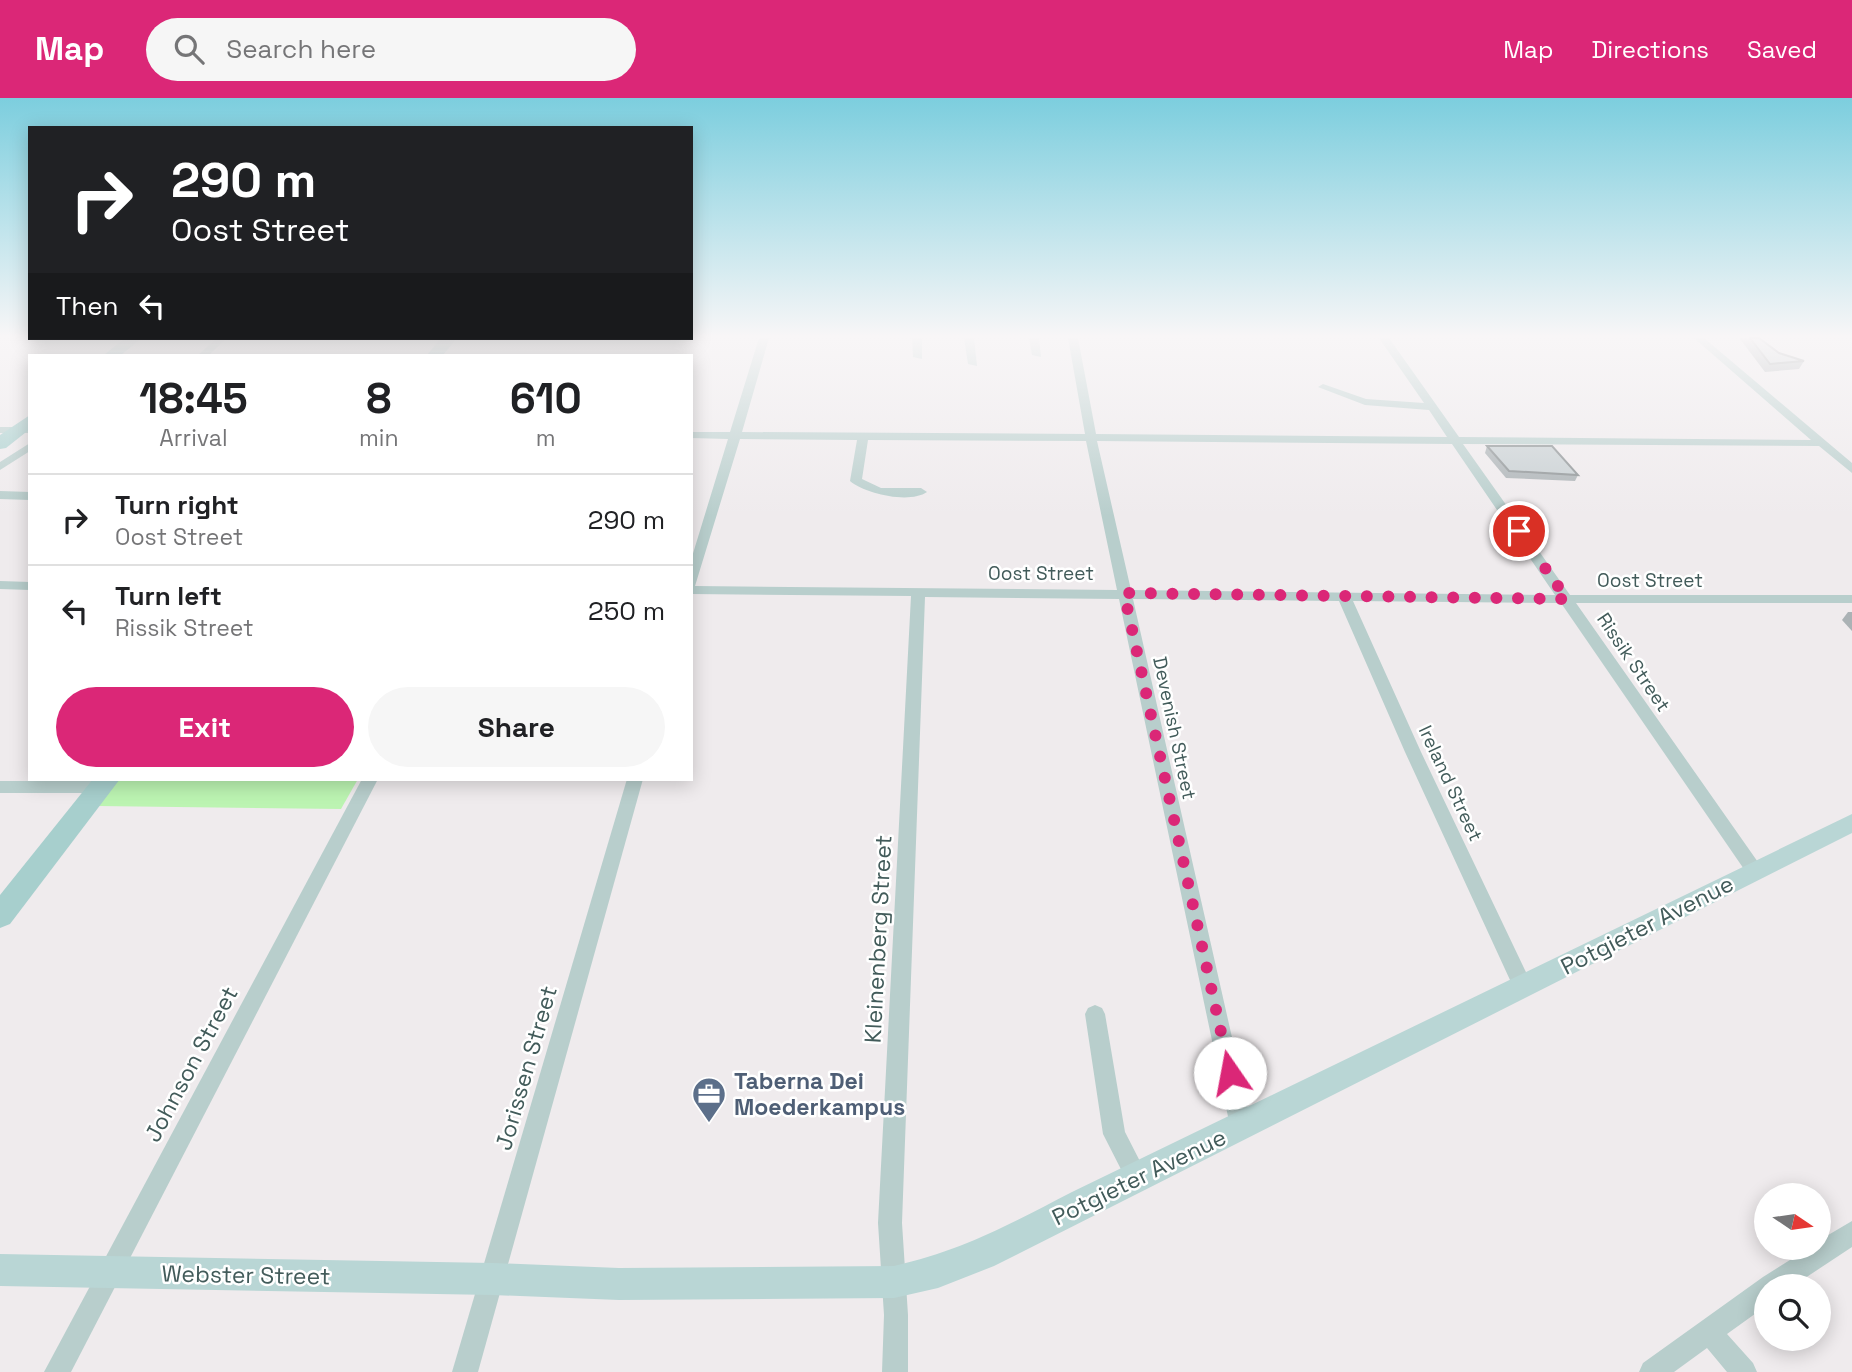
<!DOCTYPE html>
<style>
:root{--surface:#fff;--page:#f6f6f6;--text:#202124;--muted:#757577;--line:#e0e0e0;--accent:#db2777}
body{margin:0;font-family:"Space Grotesk",sans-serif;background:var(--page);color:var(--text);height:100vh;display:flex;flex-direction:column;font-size:26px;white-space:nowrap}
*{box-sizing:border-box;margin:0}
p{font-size:23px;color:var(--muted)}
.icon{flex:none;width:38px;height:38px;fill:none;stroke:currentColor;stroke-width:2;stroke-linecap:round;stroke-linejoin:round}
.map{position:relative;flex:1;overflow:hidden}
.drawer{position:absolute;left:28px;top:256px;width:665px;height:427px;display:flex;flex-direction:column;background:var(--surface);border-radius:0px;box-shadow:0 4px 18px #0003}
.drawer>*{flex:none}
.hud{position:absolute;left:28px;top:28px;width:665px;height:214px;border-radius:0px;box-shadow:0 4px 18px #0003;background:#202124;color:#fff;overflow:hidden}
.needle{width:46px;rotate:103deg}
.buttons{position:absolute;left:1754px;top:1085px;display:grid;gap:14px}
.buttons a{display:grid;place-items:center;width:77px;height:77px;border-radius:50%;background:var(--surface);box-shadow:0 4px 18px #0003;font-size:35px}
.pin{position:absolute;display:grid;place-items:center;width:60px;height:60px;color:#fff;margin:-30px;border:4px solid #fff;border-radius:50%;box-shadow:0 2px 7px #0007}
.me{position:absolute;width:77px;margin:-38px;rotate:348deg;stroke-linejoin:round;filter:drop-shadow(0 0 5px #0008)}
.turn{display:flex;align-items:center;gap:24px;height:147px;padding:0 28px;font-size:32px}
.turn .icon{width:91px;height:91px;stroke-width:2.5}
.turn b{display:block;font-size:49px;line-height:60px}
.then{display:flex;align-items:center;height:66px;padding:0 28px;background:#0003;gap:14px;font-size:26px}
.eta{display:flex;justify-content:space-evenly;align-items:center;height:119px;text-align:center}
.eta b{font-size:42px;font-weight:800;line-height:49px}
.action{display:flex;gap:14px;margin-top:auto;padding:14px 28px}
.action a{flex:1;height:80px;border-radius:42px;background:var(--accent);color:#fff;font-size:28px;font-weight:800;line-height:80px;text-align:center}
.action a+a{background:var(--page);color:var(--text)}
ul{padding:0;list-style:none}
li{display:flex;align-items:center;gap:21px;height:91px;padding:0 28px;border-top:2px solid var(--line)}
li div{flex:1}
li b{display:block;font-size:26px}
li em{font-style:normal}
header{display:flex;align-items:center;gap:42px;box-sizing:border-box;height:98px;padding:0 35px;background:var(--accent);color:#fff}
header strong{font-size:33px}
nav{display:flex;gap:38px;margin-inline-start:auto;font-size:24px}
.search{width:490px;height:63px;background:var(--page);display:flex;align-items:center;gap:18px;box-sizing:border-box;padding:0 24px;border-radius:38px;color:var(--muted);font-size:26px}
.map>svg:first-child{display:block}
.green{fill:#bcf4b2}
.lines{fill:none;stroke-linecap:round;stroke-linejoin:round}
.street{fill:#b8cecc;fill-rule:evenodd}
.secondary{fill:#b9d6d5;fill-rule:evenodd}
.primary{fill:#a7cfcd;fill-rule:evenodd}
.wall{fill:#abb2b5}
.building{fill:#c7cfd2;stroke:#8b9193;stroke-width:2}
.route{stroke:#db2777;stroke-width:12;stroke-dasharray:0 21.6}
.labels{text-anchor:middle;stroke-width:5;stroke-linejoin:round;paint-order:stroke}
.street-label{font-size:19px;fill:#425b5a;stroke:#fff}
.near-street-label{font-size:23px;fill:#425b5a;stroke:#fff}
.near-service-label{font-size:23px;font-weight:bold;fill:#4e5e75;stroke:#fff;text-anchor:start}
</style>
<header>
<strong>Map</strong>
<div class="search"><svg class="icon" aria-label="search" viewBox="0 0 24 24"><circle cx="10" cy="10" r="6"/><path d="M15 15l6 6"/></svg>Search here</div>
<nav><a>Map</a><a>Directions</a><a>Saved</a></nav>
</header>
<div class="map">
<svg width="1852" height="1274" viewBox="0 0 1852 1274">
<rect width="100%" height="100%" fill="#efebed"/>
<path class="green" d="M118,681h240l-17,30 -244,-3z"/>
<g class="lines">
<g class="street">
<path d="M217,240h10l-18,17h-11z"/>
<path d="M759,240h10l-27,94 343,2 -17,-96h10l18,96 351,3 -18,-27 -64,-5 -47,-18 5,-3 43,15 58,4 -45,-65h10l70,99 352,3 -117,-102h10l148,125v10l-33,-27 -356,-2 107,151h282v8h-276l184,262 3,5 -3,5 -6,2 -6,-2 -187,-272 -208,-2 68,151 112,235 -3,6 -7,3 -7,-3 -111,-241 -66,-151 -206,-2 119,527 -3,7 -8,4 -8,-4 -3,-7 -111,-527 -194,-2 -23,626 6,92v57h-26l2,-57 -6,-92 33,-627 -220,-2v-34l37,-121 -37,-1v-6h39zM740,341l117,1 -7,41c15,13 60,23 77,11l-6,-4h-40l-19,-9 6,-39 218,1 31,149 -422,-4zM1097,343l355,3 103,151 -424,-5z"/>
<path d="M912,240h10v21l-9,-2z"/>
<path d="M964,240h10l3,28 -9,-2z"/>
<path d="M1029,240h10l2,19 -9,-2z"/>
<rect x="0" y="329" width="30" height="6"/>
<path d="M30,345v8l-30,19v-8z"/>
<path d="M0,393l30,1v8l-30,-1z"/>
<path d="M0,483l30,1v8l-30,-1z"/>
<path d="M362,681h16l-307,593h-27z"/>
<path d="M627,681h16l-165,593h-26z"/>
<path d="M0,683h100l6,2 2,4 -2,4 -6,2h-100z"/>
<path d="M1095,907l7,3 3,6 20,118 23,45 -3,8 -8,3 -8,-3 -26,-51 -18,-120 3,-6z"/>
<path d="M1852,1123v26l-59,39h-27v20l-39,28 26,29 4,9h-30l-20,-24 -33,24h-35l4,-9 120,-86 46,-29h9v-7z"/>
</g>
<path class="secondary" d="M1852,716v19l-858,433 -56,22 -44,10 -275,2 -126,-5 -493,-9v-32l493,9 126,5 275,-2c70,-16 116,-42 178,-74z"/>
<g class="primary">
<path d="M125,240h17l-21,17h-17z"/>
<path d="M441,240h16l-14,17h-16z"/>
<path d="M30,317v14l-24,19 -6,1v-14z"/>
<path d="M93,681h27l-110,145 -10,4v-33z"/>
</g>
</g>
<g class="wall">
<path d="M1740,240h19l20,15 25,8 -5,8 -34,3 -25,-33z"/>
<path d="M1487,348l91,29 -3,6 -69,-3 -21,-25z"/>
<path d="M1848,514h4v19l-10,-11z"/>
</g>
<g class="building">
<path d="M1750,240h9l20,15 25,8 -34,3z"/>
<path d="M1487,348h65l26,29 -69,-4z"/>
</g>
<linearGradient id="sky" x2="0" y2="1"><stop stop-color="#7ccede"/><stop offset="0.57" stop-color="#f8f6f7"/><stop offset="1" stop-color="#f8f6f7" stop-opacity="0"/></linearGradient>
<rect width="1852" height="418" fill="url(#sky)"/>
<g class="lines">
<path class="route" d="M1230,975l-106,-480 443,6 -48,-68"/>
</g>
<defs>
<g id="office-pin" transform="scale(1.75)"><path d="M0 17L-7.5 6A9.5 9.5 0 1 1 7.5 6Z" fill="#5c6f8a" stroke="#fff"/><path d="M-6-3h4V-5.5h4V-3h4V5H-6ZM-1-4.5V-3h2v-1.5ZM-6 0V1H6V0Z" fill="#fff"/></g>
</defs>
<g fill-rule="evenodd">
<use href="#office-pin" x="709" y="996"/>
</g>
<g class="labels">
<g class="street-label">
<text x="1041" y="482">Oost Street</text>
<text x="1650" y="489">Oost Street</text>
<text transform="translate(1634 564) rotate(56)" y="7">Rissik Street</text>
<text transform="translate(1175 630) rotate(78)" y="7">Devenish Street</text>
<text transform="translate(1451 685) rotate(65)" y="7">Ireland Street</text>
</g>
<g class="near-street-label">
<text transform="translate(1647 827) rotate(-27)" y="8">Potgieter Avenue</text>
<text transform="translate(878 841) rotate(-87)" y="8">Kleinenberg Street</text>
<text transform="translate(191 966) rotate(-62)" y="8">Johnson Street</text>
<text transform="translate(526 970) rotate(-74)" y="8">Jorissen Street</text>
<text transform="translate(1139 1079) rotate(-26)" y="8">Potgieter Avenue</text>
<text transform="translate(246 1177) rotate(1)" y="8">Webster Street</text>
</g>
<g class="near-service-label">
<text x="734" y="991">Taberna Dei<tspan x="734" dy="26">Moederkampus</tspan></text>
</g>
</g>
</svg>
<div class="buttons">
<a><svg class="needle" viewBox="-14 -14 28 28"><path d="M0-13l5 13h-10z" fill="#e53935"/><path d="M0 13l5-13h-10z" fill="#757577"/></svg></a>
<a><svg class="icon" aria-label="search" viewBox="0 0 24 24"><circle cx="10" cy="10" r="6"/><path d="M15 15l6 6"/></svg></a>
</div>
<div class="pin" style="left:1519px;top:433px;background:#d93025"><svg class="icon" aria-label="arrive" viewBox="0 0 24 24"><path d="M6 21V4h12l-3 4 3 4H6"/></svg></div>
<svg class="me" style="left:1230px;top:975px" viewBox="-20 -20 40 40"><circle r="19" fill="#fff"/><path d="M0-13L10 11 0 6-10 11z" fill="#db2777"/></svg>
<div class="hud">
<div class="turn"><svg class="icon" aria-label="right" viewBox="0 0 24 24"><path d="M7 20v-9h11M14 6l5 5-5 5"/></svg><div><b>290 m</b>Oost Street</div></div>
<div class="then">Then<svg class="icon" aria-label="left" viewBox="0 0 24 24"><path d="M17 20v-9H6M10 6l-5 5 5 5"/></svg></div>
</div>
<section class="drawer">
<div class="eta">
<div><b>18:45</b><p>Arrival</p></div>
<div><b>8</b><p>min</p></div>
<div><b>610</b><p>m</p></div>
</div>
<ul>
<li><svg class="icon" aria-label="right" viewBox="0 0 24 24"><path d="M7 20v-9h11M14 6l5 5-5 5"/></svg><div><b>Turn right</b><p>Oost Street</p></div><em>290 m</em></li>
<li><svg class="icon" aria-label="left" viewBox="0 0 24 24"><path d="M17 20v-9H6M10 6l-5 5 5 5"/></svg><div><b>Turn left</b><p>Rissik Street</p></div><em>250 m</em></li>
</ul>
<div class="action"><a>Exit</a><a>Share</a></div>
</section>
</div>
